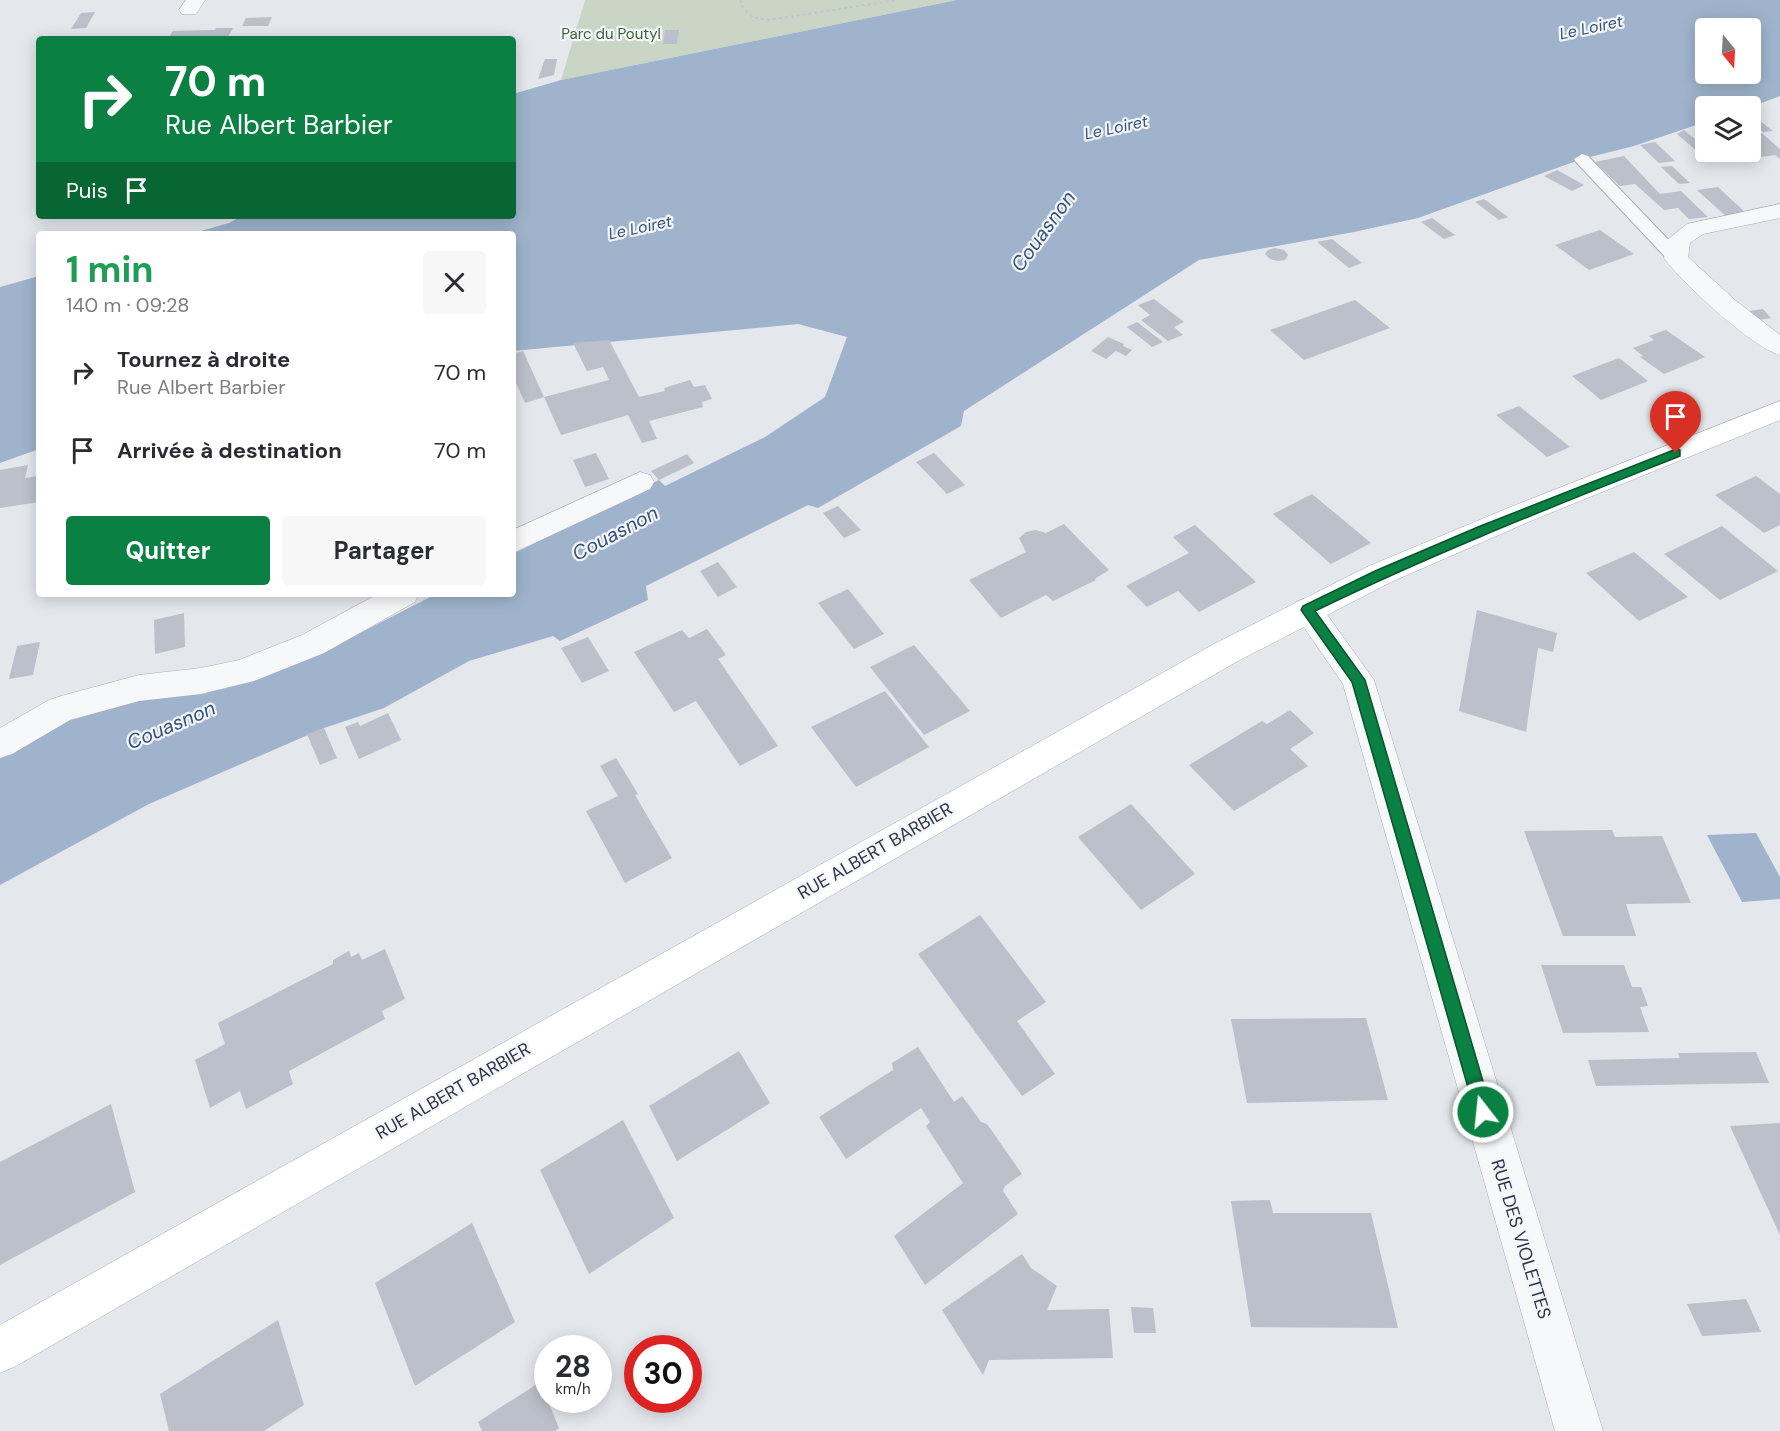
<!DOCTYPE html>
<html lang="fr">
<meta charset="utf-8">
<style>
:root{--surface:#fff;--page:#f7f7f7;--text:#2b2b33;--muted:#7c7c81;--accent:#0b8043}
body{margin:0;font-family:"DM Sans",sans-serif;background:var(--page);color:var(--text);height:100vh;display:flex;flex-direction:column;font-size:22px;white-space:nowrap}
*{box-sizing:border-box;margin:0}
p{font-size:20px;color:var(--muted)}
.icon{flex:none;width:33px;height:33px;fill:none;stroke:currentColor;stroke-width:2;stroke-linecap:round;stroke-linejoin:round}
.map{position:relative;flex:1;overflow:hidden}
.side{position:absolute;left:36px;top:231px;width:480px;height:366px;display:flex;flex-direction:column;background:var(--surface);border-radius:6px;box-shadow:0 3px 15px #0003}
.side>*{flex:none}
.hud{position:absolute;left:36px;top:36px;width:480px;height:183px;border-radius:6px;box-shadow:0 3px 15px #0003;background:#0b8043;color:#fff;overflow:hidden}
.needle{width:39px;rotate:162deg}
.fabs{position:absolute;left:1695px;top:18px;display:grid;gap:12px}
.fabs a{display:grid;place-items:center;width:66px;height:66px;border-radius:6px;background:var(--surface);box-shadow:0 3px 15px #0003;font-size:30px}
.speed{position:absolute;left:534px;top:1335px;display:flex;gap:12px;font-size:30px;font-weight:700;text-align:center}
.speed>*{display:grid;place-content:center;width:78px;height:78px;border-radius:50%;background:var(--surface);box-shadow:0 3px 15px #0003;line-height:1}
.speed small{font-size:15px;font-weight:400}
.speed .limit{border:9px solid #d22;background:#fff;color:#111}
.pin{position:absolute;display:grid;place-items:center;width:51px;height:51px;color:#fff;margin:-62px -26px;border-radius:50% 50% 50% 0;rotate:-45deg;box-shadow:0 0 6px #0007}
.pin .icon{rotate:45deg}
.me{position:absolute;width:66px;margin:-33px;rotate:344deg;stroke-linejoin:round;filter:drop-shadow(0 0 4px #0008)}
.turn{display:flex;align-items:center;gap:21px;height:126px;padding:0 30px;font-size:27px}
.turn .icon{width:78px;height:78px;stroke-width:2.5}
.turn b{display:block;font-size:42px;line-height:51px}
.then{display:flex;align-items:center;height:57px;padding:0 30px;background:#0003;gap:12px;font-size:22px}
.round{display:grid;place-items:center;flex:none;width:63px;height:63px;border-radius:6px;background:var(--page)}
.summary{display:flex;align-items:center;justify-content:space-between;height:102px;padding:0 30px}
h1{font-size:36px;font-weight:700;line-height:45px;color:#1e9e55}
.cta{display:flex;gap:12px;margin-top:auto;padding:12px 30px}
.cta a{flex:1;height:69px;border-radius:6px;background:var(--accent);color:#fff;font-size:24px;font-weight:700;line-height:69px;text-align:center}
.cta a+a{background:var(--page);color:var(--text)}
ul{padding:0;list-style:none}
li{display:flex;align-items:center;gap:18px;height:78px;padding:0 30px}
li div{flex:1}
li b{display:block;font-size:22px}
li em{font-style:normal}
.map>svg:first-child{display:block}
.green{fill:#c9d6c5}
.water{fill:#9fb4cc;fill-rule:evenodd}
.building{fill:#bbc0ca}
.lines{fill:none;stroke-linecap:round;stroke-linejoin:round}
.lane-casing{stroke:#a9aeb7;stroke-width:2}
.street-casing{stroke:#a9aeb7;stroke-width:1}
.secondary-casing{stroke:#a9aeb7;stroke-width:1}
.path{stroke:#c2c5cb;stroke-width:2;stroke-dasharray:3 3;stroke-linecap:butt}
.lane{fill:#f7f8fa;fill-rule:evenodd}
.street{fill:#f7f8fa;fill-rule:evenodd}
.secondary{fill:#fff;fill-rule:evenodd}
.route{fill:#0b8043;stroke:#07532c;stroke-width:1.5}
.labels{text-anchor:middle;stroke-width:4.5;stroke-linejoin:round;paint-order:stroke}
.far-park-label{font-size:15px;fill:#3f6138;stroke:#f4f6f9}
.far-water-label{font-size:16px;font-style:italic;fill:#34527a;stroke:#f4f6f9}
.street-label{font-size:18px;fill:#2b3445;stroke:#f4f6f9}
.water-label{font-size:20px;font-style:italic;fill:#34527a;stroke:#f4f6f9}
</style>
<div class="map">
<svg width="1780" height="1431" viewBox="0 0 1780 1431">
<rect width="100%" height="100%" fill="#e4e7ec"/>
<path class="green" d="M585,0h372l-396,80z"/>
<g class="water">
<path d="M957,0h823v96l-29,11 -45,-1 -1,16 -71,24 -52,13 -164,59 -64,14 -155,28 -235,151 -3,15 -143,82 -10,-3 -162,81 2,14 -88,41 -7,-5 -84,25 -85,47 -60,20 -175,76 -149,81v-128l74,-42 52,-16 78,-5 154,-60 78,-40h77v-40l146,-74 6,6 100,-49 60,-40 22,-60 -49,-13 -285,27v-117h-323l39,-11 13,-7h271v-122l48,-14zM1706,28h44v46h-44z"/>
<path d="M39,276v173l-39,14v-176z"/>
<path d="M1756,833l24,44v22l-38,3 -35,-67z"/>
</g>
<g class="building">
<path d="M95,12l-9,16 -15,1 10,-16z"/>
<path d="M272,17l-4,9h-26l4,-8z"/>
<path d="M216,28h17l-6,11h-59l5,-8 42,-1z"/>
<path d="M665,30h14l-2,14h-14z"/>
<path d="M545,59h12l-3,16 -16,4z"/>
<path d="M1750,113l23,18 -10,1 -13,-11z"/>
<path d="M1684,130l22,18v3l-8,1 -21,-18z"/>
<path d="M1758,130l22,19v10l-5,-4 -15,2 -10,-8v-18z"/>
<path d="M1655,142l20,19 -16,2 -19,-18z"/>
<path d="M1624,156l36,38 21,-3 27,26 -19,2 -11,-11 -14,2 -29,-26 -15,2 -25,-24z"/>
<path d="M1672,166l18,17 -11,1 -18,-17z"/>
<path d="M1557,170l27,15 -12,6 -28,-15z"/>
<path d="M1718,187l30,28 -19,4 -32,-29z"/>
<path d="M1484,199l24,18 -9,3 -24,-18z"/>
<path d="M1432,218l23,17 -11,4 -23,-17z"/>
<path d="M1600,230l34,24 -45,16 -34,-25z"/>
<path d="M1332,239l30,24 -13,5 -32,-26z"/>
<path d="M1275,248l9,2 4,5 -3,5 -7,1 -8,-2 -5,-5 3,-4z"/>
<path d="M1154,299l30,23 -10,5 9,8 -15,6 -27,-21 9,-5 -12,-10z"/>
<path d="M1355,300l35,28 -86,32 -34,-30z"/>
<path d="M1763,309l8,9 -13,2 -9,-9z"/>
<path d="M1137,322l26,20 -11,5 -25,-20z"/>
<path d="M1666,330l39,27 -41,17 -24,-17 3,-1 -10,-8 21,-8 -5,-4z"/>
<path d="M1108,337l16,7 -1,2 9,4 -6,6 -10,-5 -10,8 -15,-8z"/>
<path d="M609,340l30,57 26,-6 -1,-3 26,-8 4,7 11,-2 7,14 -10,3 1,5 -54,14 8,18 -15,4 -14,-28 -67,20 -17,-38 65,-17 -6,-13 -16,4 -14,-28z"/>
<path d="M523,351l21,46 -19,6 -12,-27v-22z"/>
<path d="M1619,358l29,23 -47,19 -29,-24z"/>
<path d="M1519,406l51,41 -23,10 -51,-42z"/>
<path d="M596,453l13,26 -24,8 -12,-27z"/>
<path d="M934,453l31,32 -18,9 -31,-32z"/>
<path d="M687,454l7,9 -35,17 -8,-9z"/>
<path d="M28,465l-3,13 14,-2v26l-39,6v-38z"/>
<path d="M1756,476l24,18v31l-16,8 -49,-38z"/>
<path d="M1312,494l59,49 -40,21 -58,-50z"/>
<path d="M838,506l23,24 -17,8 -21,-25z"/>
<path d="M1064,524l45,46 -14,9 1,1 -43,21 -7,-6 -45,23 -32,-38 57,-28 -7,-14 7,-6 10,-2 10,3z"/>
<path d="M1195,525l61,57 -57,30 -21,-21 -31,16 -21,-21 63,-33 -16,-16z"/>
<path d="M1722,526l56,45 -58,29 -56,-46z"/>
<path d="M1634,552l54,45 -49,24 -53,-48z"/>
<path d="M718,562l19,25 -19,10 -18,-26z"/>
<path d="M848,589l36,45 -30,15 -36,-46z"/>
<path d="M1477,610l80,23 -4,19 -15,-4 -12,84 -67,-21z"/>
<path d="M184,613l1,34 -30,7 -1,-34z"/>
<path d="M707,629l19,26 -8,4 60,87 -38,20 -44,-65 -22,11 -40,-60 48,-22 7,8z"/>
<path d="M588,637l21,34 -27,12 -21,-35z"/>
<path d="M40,642l-7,33 -24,4 8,-33z"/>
<path d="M914,645l56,66 -46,24 -54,-68z"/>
<path d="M885,691l44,56 -73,40 -45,-60z"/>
<path d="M1290,710l24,23 -24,16 18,17 -74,45 -45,-46 73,-44 5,3z"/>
<path d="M388,713l13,27 -42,19 -14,-32 13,-5 2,4z"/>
<path d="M324,728l13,30 -17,7 -13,-31z"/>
<path d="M616,758l22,36 -3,1 37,63 -47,25 -39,-72 32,-15 -18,-30z"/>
<path d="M1131,804l64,70 -54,36 -63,-73z"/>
<path d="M1612,830l3,7 47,-1 29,67 -65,1 10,32h-73l-39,-105z"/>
<path d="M980,915l66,87 -29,19 38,53 -33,22 -104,-142z"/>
<path d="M385,949l20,50 -23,12 3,8 -96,52 4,13 -47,25 -6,-18 -30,17 -15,-48 30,-16 -7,-21 115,-59v-4l16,-9 2,6 8,-4 3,7z"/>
<path d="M1541,965h83l8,22h9l7,19 -8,1 9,25 -86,1z"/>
<path d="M1366,1018l22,82 -141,3 -16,-84z"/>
<path d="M918,1047l36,55 8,-6 19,26 6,2 35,50 -17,12 -2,5 15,23 -93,71 -31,-49 69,-53 -37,-57 4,-4 -9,-14 -75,51 -27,-42 74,-47 -1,-7z"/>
<path d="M739,1051l31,52 -93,58 -28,-55z"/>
<path d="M1756,1052l13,31 -173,3 -8,-26 92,-2 -2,-5z"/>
<path d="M111,1104l24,88 -135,73v-103z"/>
<path d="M623,1120l51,98 -85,56 -49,-104z"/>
<path d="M1780,1123v112l-50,-109z"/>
<path d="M1270,1200l3,13h98l27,115 -147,-1 -20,-126z"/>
<path d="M472,1223l43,99 -100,64 -40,-103z"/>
<path d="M1022,1254l9,14 26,18 -10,24 62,-1 4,49 -124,2 -6,15 -41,-65z"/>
<path d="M1746,1299l15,33 -59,4 -15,-32z"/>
<path d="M1131,1307l22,1 3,25h-22z"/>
<path d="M278,1320l26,85 -40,26h-95l-9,-37z"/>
<path d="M540,1382l19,46 -4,3h-73l-4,-9z"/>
</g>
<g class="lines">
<g class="lane-casing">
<path id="lane" d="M1582,154l6,2 94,98 3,4 -3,4h-12l-94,-100 -2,-3z"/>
</g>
<g class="street-casing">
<g id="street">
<path d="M186,0h19l-9,14h-14l-3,-4z"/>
<path d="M1780,204v14l-77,16 -13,9 -2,14 47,43 45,35v20c-27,-7 -99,-73 -116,-97l3,-18 20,-16z"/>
<path d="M640,472l10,3 4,7 -4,7 -137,64v-23z"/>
<path d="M378,594h41l-4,8 -91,51 -70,28 -53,13 -62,7 -69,19 -58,34 -12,4v-30l49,-28 12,-4 78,-21 62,-7 38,-8 63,-25z"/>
<path d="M1307,598l11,4 56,78 229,751h-48l-212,-747 -51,-74 4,-8z"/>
</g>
</g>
<g class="secondary-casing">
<path id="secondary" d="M1780,401v19l-247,100 -142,62 -155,80 -1220,704 -16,7v-48l1214,-681 155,-78 144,-60z"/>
</g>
<path class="path" d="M740,0c5,15 14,19 29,20l128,-20"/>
<use href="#lane" class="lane"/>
<use href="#street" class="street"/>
<use href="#secondary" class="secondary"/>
</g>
<path class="route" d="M1676,449l4,1v6c-123,49 -246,97 -365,155l50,69 127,432 -3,6 -6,3 -6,-3 -2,-6 -123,-430 -51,-72 2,-4 72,-35 103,-44z"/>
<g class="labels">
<g class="far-park-label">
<text x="611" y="39">Parc du Poutyl</text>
</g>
<g class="far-water-label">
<text transform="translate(1591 27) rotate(-12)" y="6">Le Loiret</text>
<text transform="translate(1116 127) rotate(-12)" y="6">Le Loiret</text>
<text transform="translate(640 227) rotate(-12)" y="6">Le Loiret</text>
</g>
<g class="street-label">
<text transform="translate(875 851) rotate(-30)" y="6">RUE ALBERT BARBIER</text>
<text transform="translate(453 1091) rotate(-30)" y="6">RUE ALBERT BARBIER</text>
<text transform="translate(1521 1239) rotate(73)" y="6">RUE DES VIOLETTES</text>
</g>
<g class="water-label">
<text transform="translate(1043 231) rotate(-54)" y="7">Couasnon</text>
<text transform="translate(615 533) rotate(-28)" y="7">Couasnon</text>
<text transform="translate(171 725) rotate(-23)" y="7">Couasnon</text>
</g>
</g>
</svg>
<div class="fabs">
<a><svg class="needle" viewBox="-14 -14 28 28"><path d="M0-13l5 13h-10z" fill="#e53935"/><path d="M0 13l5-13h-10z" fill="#7c7c81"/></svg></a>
<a><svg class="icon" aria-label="layers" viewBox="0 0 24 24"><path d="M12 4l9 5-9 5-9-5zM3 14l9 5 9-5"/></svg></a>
</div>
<div class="speed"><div>28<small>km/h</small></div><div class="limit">30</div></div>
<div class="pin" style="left:1676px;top:453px;background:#d93025"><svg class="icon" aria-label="arrive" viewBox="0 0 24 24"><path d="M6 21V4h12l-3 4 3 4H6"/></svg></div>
<svg class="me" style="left:1483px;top:1112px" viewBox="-20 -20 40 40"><circle r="17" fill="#0b8043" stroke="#fff" stroke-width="3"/><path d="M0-11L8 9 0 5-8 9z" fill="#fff"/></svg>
<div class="hud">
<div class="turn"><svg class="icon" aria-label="right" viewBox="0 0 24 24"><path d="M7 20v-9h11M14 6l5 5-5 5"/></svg><div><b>70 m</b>Rue Albert Barbier</div></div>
<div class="then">Puis<svg class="icon" aria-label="arrive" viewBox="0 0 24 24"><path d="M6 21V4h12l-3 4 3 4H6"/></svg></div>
</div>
<section class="side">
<div class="summary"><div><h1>1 min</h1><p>140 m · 09:28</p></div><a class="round"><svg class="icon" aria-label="close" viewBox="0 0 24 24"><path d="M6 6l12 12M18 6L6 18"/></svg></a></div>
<ul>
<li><svg class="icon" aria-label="right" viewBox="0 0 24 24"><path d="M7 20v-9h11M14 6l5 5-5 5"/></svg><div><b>Tournez à droite</b><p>Rue Albert Barbier</p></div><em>70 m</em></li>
<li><svg class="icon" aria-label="arrive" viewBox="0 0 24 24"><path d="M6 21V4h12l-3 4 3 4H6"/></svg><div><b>Arrivée à destination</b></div><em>70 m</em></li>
</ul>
<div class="cta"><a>Quitter</a><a>Partager</a></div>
</section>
</div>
